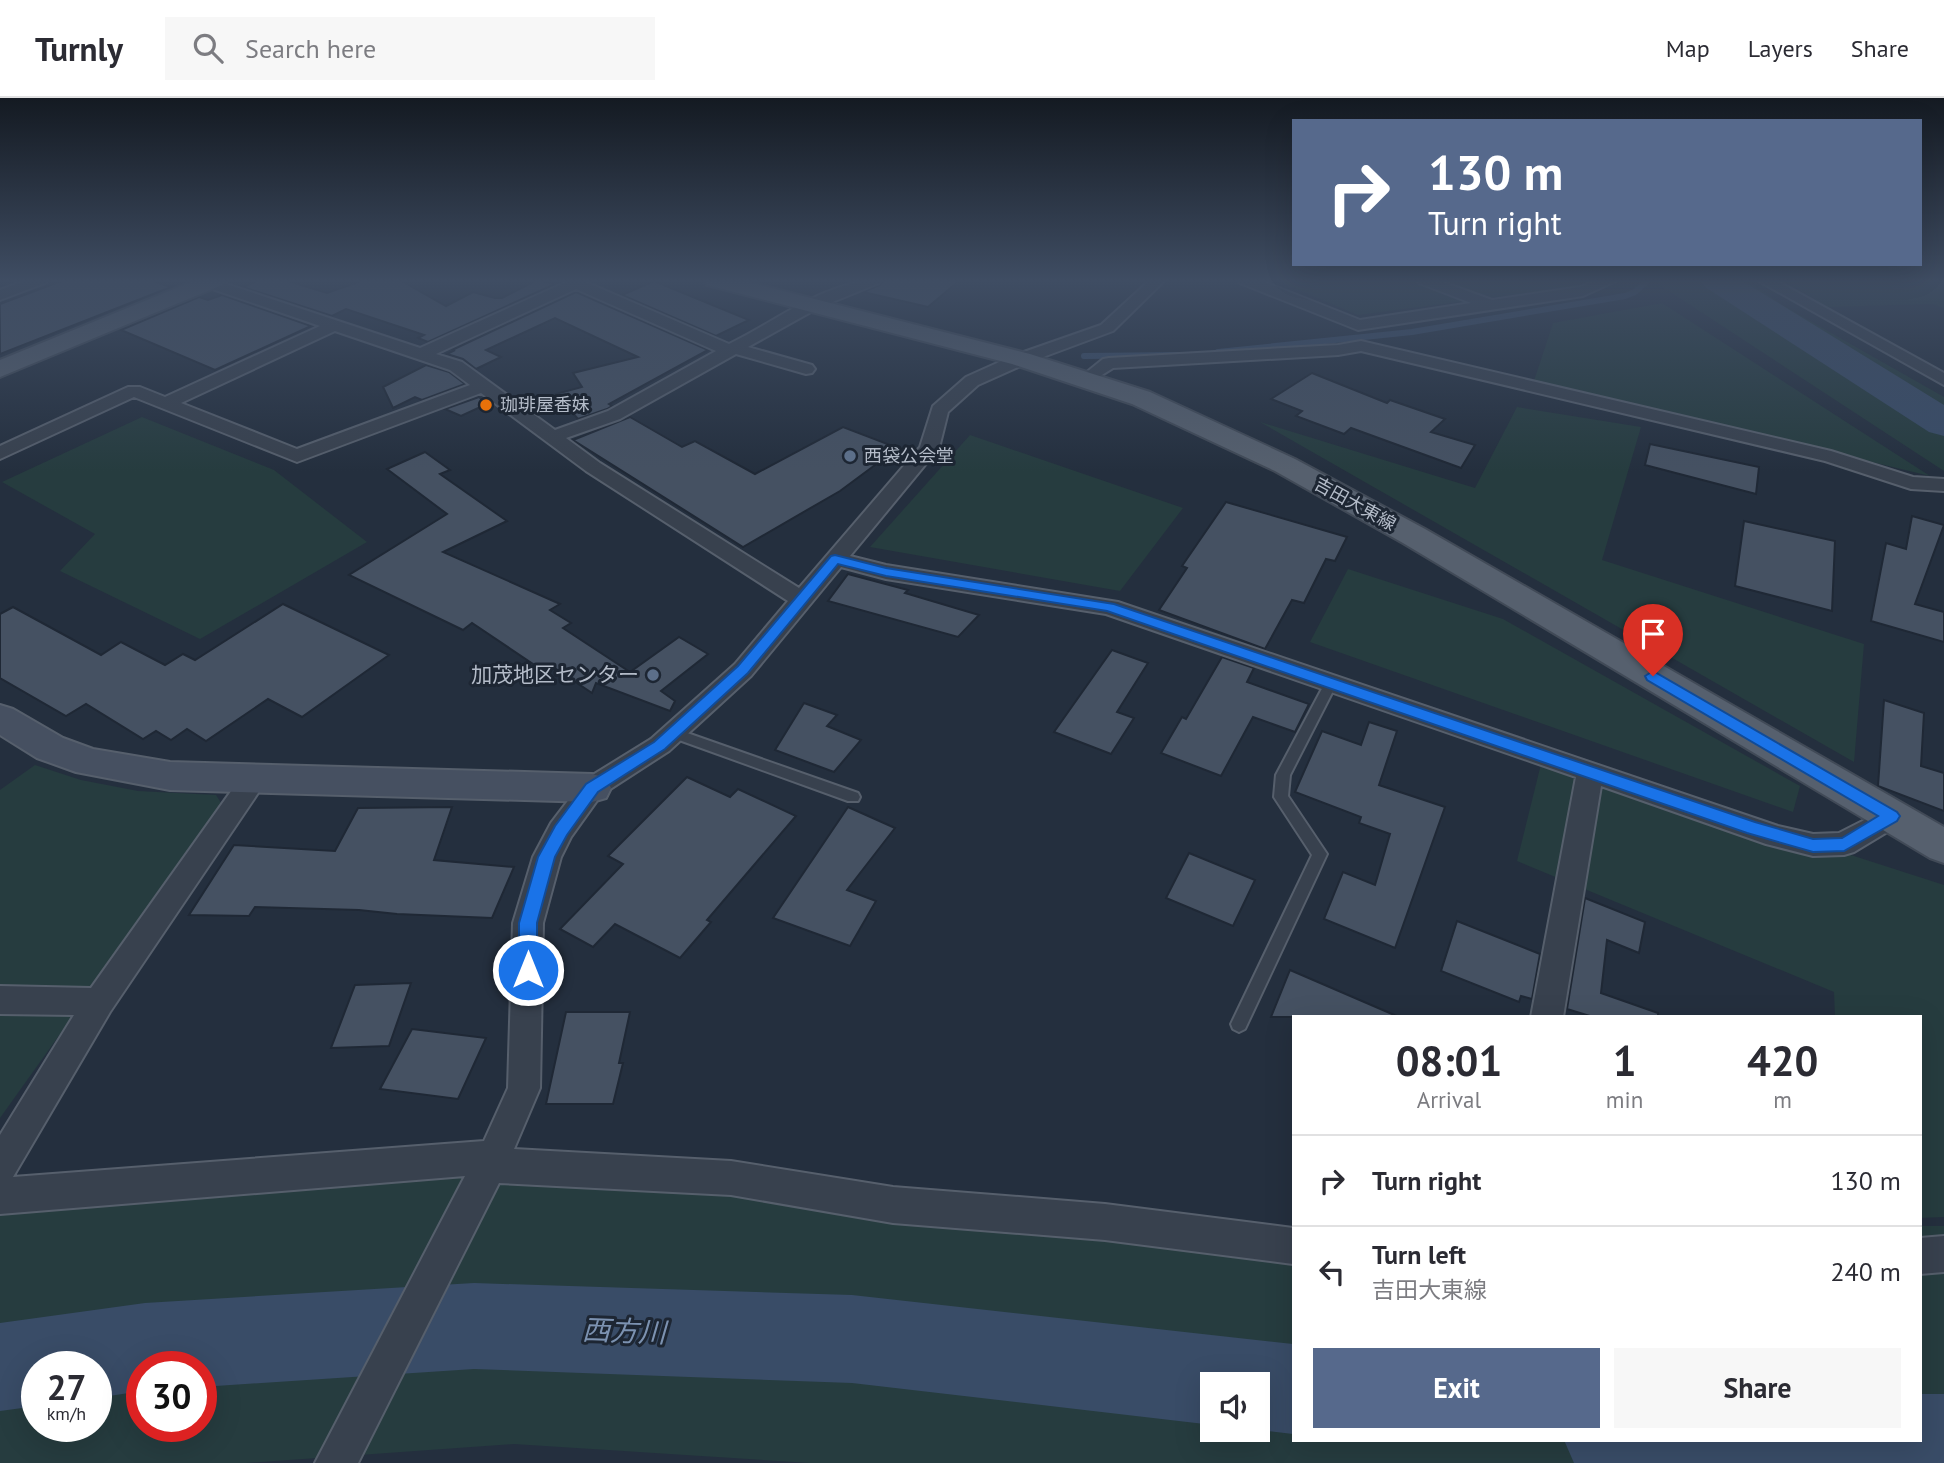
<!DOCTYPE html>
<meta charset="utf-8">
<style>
:root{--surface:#fff;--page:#f7f7f7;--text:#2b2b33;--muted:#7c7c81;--line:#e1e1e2;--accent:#56698c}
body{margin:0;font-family:"PT Sans","Noto Sans JP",sans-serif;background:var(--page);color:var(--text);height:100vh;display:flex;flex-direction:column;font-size:26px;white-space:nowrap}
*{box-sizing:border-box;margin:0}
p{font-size:23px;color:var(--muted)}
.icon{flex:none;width:38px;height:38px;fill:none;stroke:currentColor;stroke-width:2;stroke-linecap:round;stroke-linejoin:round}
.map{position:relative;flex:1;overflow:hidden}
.sheet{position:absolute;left:1292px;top:917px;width:630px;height:427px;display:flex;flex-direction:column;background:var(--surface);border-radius:0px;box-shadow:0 7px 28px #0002}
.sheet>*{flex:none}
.hud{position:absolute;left:1292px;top:21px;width:630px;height:147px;border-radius:0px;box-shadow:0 7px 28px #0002;background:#56698c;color:#fff;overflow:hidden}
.fabs{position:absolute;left:1200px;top:1274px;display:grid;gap:14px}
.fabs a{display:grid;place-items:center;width:70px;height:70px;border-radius:0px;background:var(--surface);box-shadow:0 7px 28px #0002;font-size:35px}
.speed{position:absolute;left:21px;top:1253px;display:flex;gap:14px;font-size:35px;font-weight:700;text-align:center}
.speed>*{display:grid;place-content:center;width:91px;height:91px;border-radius:50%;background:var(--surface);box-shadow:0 7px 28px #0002;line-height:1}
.speed small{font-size:18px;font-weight:400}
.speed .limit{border:10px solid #d22;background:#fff;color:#111}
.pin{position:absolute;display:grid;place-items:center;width:60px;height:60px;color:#fff;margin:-72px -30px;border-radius:50% 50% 50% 0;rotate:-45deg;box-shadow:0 0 7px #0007}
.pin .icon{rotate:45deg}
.me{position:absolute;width:77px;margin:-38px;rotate:0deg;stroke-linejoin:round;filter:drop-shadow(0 0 5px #0008)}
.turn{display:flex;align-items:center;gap:24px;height:147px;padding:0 21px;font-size:32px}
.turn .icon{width:91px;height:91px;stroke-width:2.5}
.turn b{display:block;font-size:49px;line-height:60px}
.eta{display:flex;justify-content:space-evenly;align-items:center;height:119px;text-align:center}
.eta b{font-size:42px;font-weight:700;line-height:49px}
.action{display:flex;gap:14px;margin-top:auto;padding:14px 21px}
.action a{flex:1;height:80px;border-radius:0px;background:var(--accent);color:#fff;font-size:28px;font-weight:700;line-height:80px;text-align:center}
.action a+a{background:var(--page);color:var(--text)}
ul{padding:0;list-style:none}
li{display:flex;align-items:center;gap:21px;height:91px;padding:0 21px;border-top:2px solid var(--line)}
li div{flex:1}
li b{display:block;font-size:26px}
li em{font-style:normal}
header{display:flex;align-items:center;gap:42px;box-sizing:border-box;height:98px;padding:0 35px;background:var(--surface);border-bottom:2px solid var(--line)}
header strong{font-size:33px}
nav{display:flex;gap:38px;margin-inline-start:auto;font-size:24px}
.search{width:490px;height:63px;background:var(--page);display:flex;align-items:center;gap:18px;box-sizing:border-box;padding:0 24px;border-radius:0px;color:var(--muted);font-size:26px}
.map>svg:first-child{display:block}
.green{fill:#263c3f;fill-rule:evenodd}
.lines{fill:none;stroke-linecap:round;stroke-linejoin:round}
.stream{stroke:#394c67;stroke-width:6}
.river{fill:#394c67;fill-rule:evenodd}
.building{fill:#455162;stroke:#1f2835;stroke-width:2}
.lane-casing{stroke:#565f6c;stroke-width:4}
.street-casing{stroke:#565f6c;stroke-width:4}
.secondary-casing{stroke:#565f6c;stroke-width:4}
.primary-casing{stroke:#414a57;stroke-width:4}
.lane{fill:#38414e;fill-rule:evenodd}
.street{fill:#38414e;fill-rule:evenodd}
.secondary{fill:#465061;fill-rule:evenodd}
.primary{fill:#56606e;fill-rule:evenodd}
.route{fill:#1a73e8;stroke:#114b97;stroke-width:2}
.food-dot{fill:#e8710a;stroke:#1d2633;stroke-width:2.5}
.service-dot{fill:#5c6f8a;stroke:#1d2633;stroke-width:2.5}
.labels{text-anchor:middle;stroke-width:6;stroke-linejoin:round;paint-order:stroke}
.far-poi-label{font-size:18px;fill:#b4bcc9;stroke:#1d2633;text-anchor:start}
.far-street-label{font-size:18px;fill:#b4bcc9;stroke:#1d2633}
.poi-label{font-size:21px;fill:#b4bcc9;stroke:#1d2633;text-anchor:end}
.near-water-label{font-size:28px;font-style:italic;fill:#7c92b1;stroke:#1d2633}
</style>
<header>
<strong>Turnly</strong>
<div class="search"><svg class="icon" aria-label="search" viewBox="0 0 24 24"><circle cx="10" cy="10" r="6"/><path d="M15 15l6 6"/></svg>Search here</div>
<nav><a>Map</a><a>Layers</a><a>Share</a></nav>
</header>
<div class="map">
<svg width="1944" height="1365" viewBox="0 0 1944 1365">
<rect width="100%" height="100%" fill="#242f3e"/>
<g class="green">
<path d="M1275,182h311l-14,7 -214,28z"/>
<path d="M1652,182h96l34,25 162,92v74z"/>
<path d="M1784,182h160v28l-12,-4 -105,3z"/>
<path d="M1662,205l268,173 -396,-95 19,-58z"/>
<path d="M1517,309l124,20 -39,133 262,84 -10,118 -594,-340 215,66z"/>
<path d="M142,319l132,53 93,72 -167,97 -140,-68 35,-37 -93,-52z"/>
<path d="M970,337l213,73 -63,83 -250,-44z"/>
<path d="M1348,471l155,50 297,167 -7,26 -483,-170z"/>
<path d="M1543,658l401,129v332l-24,1v-201h-85l-1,-25 -317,-131z"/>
<path d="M35,667l46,15 57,11 78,4 7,11 -223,312v-328z"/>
<path d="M453,1062l712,82 128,-2v200h627v-214h24v237h-1134l-296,-19 -268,19h-246v-267zM37,1269h59v59h-59zM142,1269h59v59h-59zM1213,1286h45v46h-45z"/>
</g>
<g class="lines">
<g class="stream">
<path d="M1218,254l194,-20 213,-36 10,-4 13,-12"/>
<path d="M1084,258l94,-1"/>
</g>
<g class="river">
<path d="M1700,182h41l203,125v31l-15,-4 -224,-145z"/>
<path d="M474,1185l378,12 441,49v90l-35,-4v-46h-45v41l-361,-42 -378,-14 -273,18v-20h-59v24l-46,7v-31h-59v39l-37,5v-88l145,-20z"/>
<path d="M1920,1296h24v69h-370l-10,-23h356z"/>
</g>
</g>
<g class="building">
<path d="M64,182h86l21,7 -171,67v-50z"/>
<path d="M259,182h26l42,13 37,-13h36l46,26 27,-14 22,6h7l35,-18 18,4 -127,58 -10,-4 6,-3 -78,-26 -14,7 -89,-29z"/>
<path d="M884,182h76l-32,27 -65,-15 17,-7z"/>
<path d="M654,183l95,39 -33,16 -94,-41z"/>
<path d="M576,194l132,58 -99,54 3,2 -5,3 -29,10 -22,-25 26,-7 -9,-14 65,-16 -83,-39 -69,32 15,7 -25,12 -13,-10 -16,-5 8,-4h-3z"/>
<path d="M222,197l89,31 -96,44 -94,-40 78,-33 9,3z"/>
<path d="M426,267l23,7 16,12 -43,16 -7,-3 -22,11 -10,-21z"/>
<path d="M1312,275l75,30 3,-3 55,19 -14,13 44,13 -14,23 -110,-40 -7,6 -48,-18 6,-5 -31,-12z"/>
<path d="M479,299l8,7 -26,12 -16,-7z"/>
<path d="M630,319l52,30 13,-6 60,33 88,-47 55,21 -58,43 -97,56 -170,-107z"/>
<path d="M1650,346l109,23 -3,27 -111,-29z"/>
<path d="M425,354l25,18 -10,4 67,47 -64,31 117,52 -10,6 21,13 -8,5 67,44 49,-35 29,17 -47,37 14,10 -5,10 -74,-28 -4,10 -42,-28 -8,5 -70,-47 -9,7 -114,-55 98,-61 -60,-45z"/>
<path d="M1226,404l121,35 -12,24 -9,-2 -22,44 -12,-3 -27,49 -106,-39 28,-42 -5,-2z"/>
<path d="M1912,418l32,9 -29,79 29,8v30l-73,-21 15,-78 20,6z"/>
<path d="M1744,423l91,20 -3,70 -97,-25z"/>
<path d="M848,476l60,16 -3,3 74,22 -21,22 -130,-36z"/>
<path d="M283,506l106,51 -87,62 -34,-18 -62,42 -19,-12 -16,11 -15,-9 -13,8 -57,-35 -20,12 -66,-38v-64l13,-7 88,48 20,-13 44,23 18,-11 12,6z"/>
<path d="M1112,552l36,13 -31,49 17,6 -23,36 -57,-22z"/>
<path d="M1222,559l32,11 -7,14 62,22 -14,28 -42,-15 -32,59 -60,-23 21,-36 4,2z"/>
<path d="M1884,602l40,13 -3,53 23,7v38l-66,-25z"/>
<path d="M804,605l33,12 -10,11 34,14 -27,32 -59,-22z"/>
<path d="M1369,624l28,9 -18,54 66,22 -50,141 -71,-29 19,-47 32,13 15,-51 -31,-11 2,-6 -66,-25 27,-61 39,14z"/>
<path d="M687,679l43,20 8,-8 58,27 -89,104 4,2 -31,36 -65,-34 -22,23 -33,-18 63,-65 -15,-8z"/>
<path d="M452,709l-18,53 80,7 -22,51 -95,-4 -38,-4 -104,-3 -6,9 -60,-1 45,-70 101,6 23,-43z"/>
<path d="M848,709l47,21 -48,62 29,11 -26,45 -77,-28z"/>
<path d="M1189,755l66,27 -22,46 -67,-28z"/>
<path d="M1585,800l60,24 -6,31 -32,-13 -6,53 57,20v4h-65l-26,-8z"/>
<path d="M1457,823l83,33 -8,45 -11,-3 -2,6 -78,-31z"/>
<path d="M1290,872l109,47h-128z"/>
<path d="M411,885l-22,63 -58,2 24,-63z"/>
<path d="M566,914h64l-11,51h4l-10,41h-67z"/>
<path d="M412,931l74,9 -28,61 -78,-10z"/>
</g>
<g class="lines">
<g class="lane-casing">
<g id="lane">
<path d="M1331,581l6,4 -47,92 -2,21 39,58 -82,175 -6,3 -6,-3 -2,-5 81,-169 -38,-58 2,-22 49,-92z"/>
<path d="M673,630l185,65 2,4 -2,4h-10l-180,-65 -2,-3 2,-3z"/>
</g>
</g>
<g class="street-casing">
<g id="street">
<path d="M27,182h21l-3,3 -45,17v-10z"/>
<path d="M193,182h21l206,68 151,-68h10l148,64c48,-23 97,-64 152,-64l-2,3 -61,25 -70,39 64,18 3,4 -3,4 -6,1 -70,-20 -116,65 -54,19 34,25 199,125 121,-141 13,-41 33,-29 49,-22 86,-30 49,-45h15l-52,51 -86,32 -49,22 -30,27 -9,36 -89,108 36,9 232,37 660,224 35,8 26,-1 53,-27 10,3 4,7 -4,7 -48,29 -10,3 -31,1 -47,-12 -165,-58 -38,231h-32l45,-240 -470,-163 -220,-35 -45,-12 -90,109 -82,75 -68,44 -30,42 -10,20 -18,66 -3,165 -26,61 217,12 162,26 212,17 188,24v36l-188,-24 -212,-17 -162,-28 -232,-12 -141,280h-43l150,-287 -465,38v-79l74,-120 -74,-1v-28l91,2 153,-215 9,-3 9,3 4,7 -4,7 -152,225 -97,165 471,-36 24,-53 5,-165 20,-66 18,-34 32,-42 68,-42 84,-75 53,-63 -202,-130 -105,-78 -184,69 -163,-65 -134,62v-13l128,-59h12l25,10 155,-71 -125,-43zM576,191l140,62 -108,60 -53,19 -93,-68 -26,-8zM335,233l115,39 20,15 -173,64 -116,-46z"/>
<path d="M1237,182h22l101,40 111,-17 -52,-20 -2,-3h20l55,20 88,-13 18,-7h20l-35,16 -225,34 -118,-47z"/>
<path d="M1757,182h18l169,93v12z"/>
<path d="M1361,243l470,110 82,26 31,2v12l-33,-2 -86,-28 -464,-110 -23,4 -225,13 -27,17 -9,-5 26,-21 6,-1 229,-13z"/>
<path d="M1944,1138v36l-24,2v-36z"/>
</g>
</g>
<g class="secondary-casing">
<path id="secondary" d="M0,607l13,4 50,29 30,11 77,13 422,12 14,4 5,10 -5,10 -14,4 -422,-12 -94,-18 -39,-14 -37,-23z"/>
</g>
<g class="primary-casing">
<g id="primary">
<path d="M196,182h29l-3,5 -222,92v-17z"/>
<path d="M704,182h36l290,74 120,38 145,67 130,70 519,298v36l-14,-5 -527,-315 -128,-72 -143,-67 -120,-40 -305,-79z"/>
</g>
</g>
<use href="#lane" class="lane"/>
<use href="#street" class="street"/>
<use href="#secondary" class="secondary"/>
<use href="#primary" class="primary"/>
</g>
<linearGradient id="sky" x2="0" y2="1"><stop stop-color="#141a22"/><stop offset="0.49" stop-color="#3f4d63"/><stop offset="1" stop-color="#3f4d63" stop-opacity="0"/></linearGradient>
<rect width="1944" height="373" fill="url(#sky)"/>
<path class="route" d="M835,457l51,13 228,36 641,218 58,17 29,-1 36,-22 -231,-136 -2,-4 8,-5 244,141 3,4 -3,5 -53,30 -31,1 -66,-19 -640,-222 -221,-35 -48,-12 -90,109 -83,76 -67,43 -31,43 -12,22 -18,66v47l-3,6 -6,2 -7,-2 -2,-6v-47l19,-66 17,-31 31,-42 68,-42 84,-76 93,-110z"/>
<circle class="food-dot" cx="486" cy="307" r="7"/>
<g class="service-dot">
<circle cx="850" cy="358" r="7"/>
<circle cx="653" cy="577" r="7"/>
</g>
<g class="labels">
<g class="far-poi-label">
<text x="500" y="313">珈琲屋香妹</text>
<text x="864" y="364">西袋公会堂</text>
</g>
<g class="far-street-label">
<text transform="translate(1355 406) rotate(29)" y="6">吉田大東線</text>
</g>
<g class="poi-label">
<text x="639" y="584">加茂地区センター</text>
</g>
<g class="near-water-label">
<text transform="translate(624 1233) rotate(2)" y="10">西方川</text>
</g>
</g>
</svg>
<div class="fabs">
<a><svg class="icon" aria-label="sound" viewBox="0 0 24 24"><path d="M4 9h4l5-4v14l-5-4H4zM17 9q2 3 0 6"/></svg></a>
</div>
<div class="speed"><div>27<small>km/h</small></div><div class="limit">30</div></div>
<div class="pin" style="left:1653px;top:578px;background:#d93025"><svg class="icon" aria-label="arrive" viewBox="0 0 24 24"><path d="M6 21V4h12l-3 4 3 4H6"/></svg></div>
<svg class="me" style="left:528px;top:872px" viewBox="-20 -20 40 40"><circle r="17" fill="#1a73e8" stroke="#fff" stroke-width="3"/><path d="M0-11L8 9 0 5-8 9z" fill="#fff"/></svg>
<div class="hud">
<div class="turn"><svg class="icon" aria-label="right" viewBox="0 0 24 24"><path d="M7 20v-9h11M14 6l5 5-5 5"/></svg><div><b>130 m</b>Turn right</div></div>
</div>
<section class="sheet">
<div class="eta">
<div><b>08:01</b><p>Arrival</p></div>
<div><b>1</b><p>min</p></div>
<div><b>420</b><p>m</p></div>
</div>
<ul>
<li><svg class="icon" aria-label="right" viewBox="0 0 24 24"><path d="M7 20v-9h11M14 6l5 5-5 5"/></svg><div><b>Turn right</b></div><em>130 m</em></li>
<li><svg class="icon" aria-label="left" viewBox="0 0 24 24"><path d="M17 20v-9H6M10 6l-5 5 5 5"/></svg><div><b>Turn left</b><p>吉田大東線</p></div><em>240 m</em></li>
</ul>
<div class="action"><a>Exit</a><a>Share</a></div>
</section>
</div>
